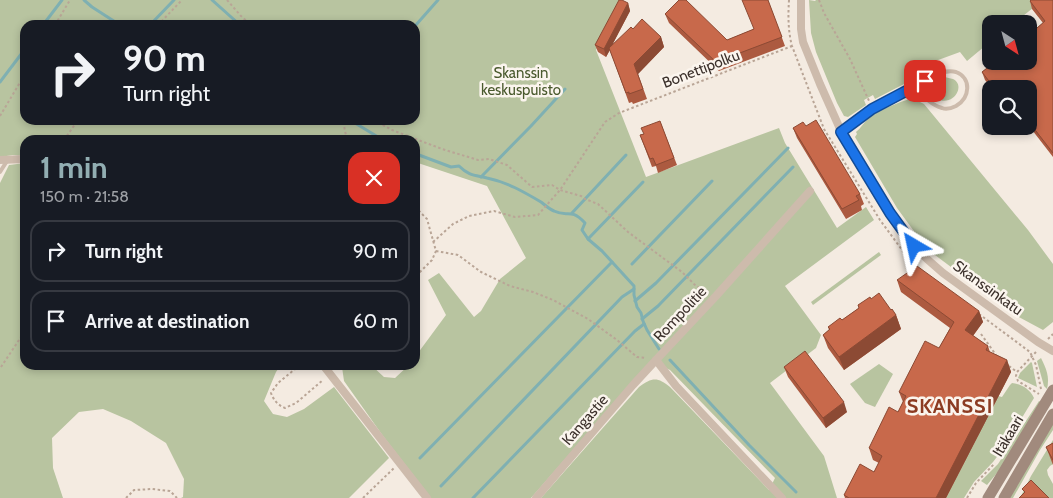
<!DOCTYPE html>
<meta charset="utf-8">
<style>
:root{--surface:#171b24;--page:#20242c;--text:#f1f3f6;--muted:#9ea1a6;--line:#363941;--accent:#92aeb2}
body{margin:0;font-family:Cabin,sans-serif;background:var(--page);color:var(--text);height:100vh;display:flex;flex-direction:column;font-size:19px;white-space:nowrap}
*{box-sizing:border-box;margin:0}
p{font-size:16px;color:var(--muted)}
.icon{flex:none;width:28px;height:28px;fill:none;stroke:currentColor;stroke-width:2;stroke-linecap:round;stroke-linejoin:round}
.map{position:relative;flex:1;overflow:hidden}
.drawer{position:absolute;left:20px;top:135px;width:400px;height:235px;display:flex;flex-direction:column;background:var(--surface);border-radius:15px;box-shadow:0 2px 8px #0003}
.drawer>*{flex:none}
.banner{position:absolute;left:20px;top:20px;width:400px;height:105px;border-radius:15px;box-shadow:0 2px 8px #0003;background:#171b24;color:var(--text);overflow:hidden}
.needle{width:32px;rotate:144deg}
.controls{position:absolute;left:982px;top:15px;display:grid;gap:10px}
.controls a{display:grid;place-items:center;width:55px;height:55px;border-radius:10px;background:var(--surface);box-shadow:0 2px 8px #0003;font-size:25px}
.pin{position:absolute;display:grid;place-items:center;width:42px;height:42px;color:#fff;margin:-21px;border-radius:10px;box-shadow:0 2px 8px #0006}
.me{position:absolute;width:55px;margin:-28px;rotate:324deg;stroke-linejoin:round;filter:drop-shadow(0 0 4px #0008)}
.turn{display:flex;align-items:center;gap:18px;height:105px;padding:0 20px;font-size:22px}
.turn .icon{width:65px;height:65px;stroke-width:2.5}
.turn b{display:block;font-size:35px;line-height:42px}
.round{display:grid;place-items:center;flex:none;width:52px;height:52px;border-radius:15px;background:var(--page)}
.head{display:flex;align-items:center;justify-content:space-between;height:85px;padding:0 20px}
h1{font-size:30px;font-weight:700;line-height:38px;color:var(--accent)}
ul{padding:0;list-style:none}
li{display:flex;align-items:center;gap:15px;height:62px;margin:0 10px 8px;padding:0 10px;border:2px solid var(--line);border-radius:15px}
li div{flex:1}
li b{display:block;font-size:19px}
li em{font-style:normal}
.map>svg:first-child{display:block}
.green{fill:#b8c4a0;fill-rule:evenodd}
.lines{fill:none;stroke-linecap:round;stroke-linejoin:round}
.stream{stroke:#7fb0b2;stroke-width:3}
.path{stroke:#b9a596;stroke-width:2;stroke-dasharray:2.5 2.5;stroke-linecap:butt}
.lane{stroke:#cdbbac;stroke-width:4}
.street{stroke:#cdbbac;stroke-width:8}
.secondary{stroke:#a18a7d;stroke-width:11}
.wall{fill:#ac5a40}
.shaded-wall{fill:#8c4a34}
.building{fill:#c8694b;stroke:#8c4a34}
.route-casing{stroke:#114b97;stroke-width:12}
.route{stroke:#1a73e8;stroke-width:9}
.labels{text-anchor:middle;stroke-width:5;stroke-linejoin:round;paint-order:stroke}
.street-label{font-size:15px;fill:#3b302b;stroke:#fbf5ee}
.park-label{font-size:15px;fill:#4a5a2e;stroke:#fbf5ee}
.district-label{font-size:20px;font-weight:bold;letter-spacing:1px;fill:#8c3b22;stroke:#fbf5ee}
</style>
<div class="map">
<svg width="1053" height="498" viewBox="0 0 1053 498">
<rect width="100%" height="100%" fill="#f4ebe1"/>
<g class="green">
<path d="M0,0h621l-25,50 50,127 133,-49 6,15 52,85 29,-21 8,13 -89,66 36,49 -5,13 -46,35 54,73 13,42h-296l98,-111c13,-10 19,-10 31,0l99,103 6,-12 -105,-108 -19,-9 -120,137h-100l-48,-62 -39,-55 -2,-14 2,-2h27l13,12 11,1 14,-13h6v-8l31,-42 -18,-35 11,-7 35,44 7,-6 19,-32 26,-21 -39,-72 -72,-24v-22h-390v16l-12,-1 -13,2zM25,25h390v95h-390z"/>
<path d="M809,0l6,1 1,-1h227l-30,24h-22v17l-24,20 -7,-9 -30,11 -21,14 -5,7 -29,15 -2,-4 -9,5 2,5 -18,12 -4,-1 -7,-13 -21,-51 -5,-19z"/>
<path d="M945,77c2,1 5,1 8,2 13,6 1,28 -16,20 -6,-2 -7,-6 -8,-12l4,-5z"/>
<path d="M912,98l12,6 104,126 25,34v58l-10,8 -28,-15 -88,-66 -30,-41 -42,-71 2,-3 -1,-2c5,-4 8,-10 13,-14 13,-10 29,-15 43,-20z"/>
<path d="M25,163v202h184l8,5 12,-5h52l-5,7 -12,29 9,13 14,3 17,-8 30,-22 55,71 -40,40h-168l2,-1 1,-18 -18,-36 -35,-22 -28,-12 -24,3 -27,26 1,30 10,30h-63v-315l9,-18z"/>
<path d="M879,252l2,3 -68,50 -2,-3z"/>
<path d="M1041,358c5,10 9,19 6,31l-3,-3 -7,-25z"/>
<path d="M1031,362l1,1 5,24 -19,-9 2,-5z"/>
<path d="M879,364l14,10 -18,33 -10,-4 -15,-19z"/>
<path d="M1012,383c10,1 18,6 22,15l-31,51 -10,13 -19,20 -10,16h-18l52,-102 4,1 8,-12z"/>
<path d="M1039,401l3,2 -40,64 -15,18 -6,-4 17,-17z"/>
<path d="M1053,421v9l-13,20 -27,48h-6z"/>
<path d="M1053,440v24l-3,2 -3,4 1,5 5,9v14h-33l11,-22z"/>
</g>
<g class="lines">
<g class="stream">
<path d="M84,0l8,7 28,18"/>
<path d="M212,0l28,25"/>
<path d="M43,25l19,-25"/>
<path d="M150,25l24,-25"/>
<path d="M415,26l23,-26"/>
<path d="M0,82l25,-33"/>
<path d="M350,120l33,20"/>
<path d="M415,155h4l32,12 8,-1c10,10 15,9 28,12 20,4 37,14 54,24 4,3 8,7 13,9 14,7 16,-4 31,12l-3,7 6,9 14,12 32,35v9l3,12 4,6 2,8 4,9 12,19"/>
<path d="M481,177l50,-51 34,-37"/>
<path d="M572,213l54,-58"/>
<path d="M588,239l55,-57"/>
<path d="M632,264l80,-83"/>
<path d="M635,301l21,-18 132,-135"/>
<path d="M642,319l16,-13 135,-139"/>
<path d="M670,360l79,85 47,47"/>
<path d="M420,458l192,-196"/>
<path d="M441,486l181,-189 12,-8"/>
<path d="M473,498l162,-167 9,-7"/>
</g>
<g class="path">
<path d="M227,0l14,16 10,9"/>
<path d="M789,0c-1,15 -1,31 3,46l32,83 56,91 25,34 12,13"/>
<path d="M819,0l5,13 26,46 20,44"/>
<path d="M55,25l15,-25"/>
<path d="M158,25l24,-25"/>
<path d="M0,116l25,-42"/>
<path d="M374,120l18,10 50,19 36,11 11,-1 18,6 25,22 20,-2 8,5 21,6 4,3 13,5 30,28 54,40 14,14 12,6"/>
<path d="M344,122v4l3,14"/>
<path d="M64,140l14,-20"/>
<path d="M415,207l12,12 9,32 -4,9 -17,17"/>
<path d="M433,242l20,-18 16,-8 25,-5 21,6 23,-2 22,-25 45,-68 14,-9 173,-67"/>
<path d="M436,251l22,4 23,17 29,14 23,6 20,8 35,19 29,21 20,17 9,1"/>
<path d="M979,314l51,38 6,13 5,24"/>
<path d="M981,334l15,21"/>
<path d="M1048,339l5,-5"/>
<path d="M1036,352l-19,20 -1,4 2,5 21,13"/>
<path d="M300,365l-22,18 -7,10c3,8 7,12 14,15l11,-5 27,-23"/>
<path d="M1009,366l8,6"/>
<path d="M1,367l24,-36"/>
<path d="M126,498l8,-8 18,-1 18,2 7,7"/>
<path d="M363,498l31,-30"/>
<path d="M967,498l9,-15 19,-20"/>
</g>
<g class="lane">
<path d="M841,131l31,-22 65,-35c6,-2 12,-4 19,-2 16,6 14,26 0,34 -4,2 -9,4 -14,2 -11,-3 -20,-13 -28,-21"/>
<path d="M0,172l7,-11"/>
</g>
<g class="street">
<path d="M801,0v29l2,13 17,42 21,47 49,82 24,33 13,13 16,14 95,69 15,9"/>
<path d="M0,160l25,-1"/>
<path d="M323,365l104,133"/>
<path d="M536,498l97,-113 23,-25"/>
<path d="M782,498l-106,-112 -20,-26 60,-64 94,-105"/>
</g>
<g class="secondary">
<path d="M988,498l65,-108"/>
<path d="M1004,498l49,-84"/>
</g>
</g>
<g class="wall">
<path d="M768,0l17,46 -66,25 -50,-48 -4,-9 62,26 27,-11z"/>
<path d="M1053,0v157l-24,-31v-37h-37l-7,-9 -3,-8 61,-49 -11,-14 -2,-8z"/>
<path d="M628,3l2,8 -18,34 21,-16 28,8 3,10 -26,27 9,25 -14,5 -1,-2 -3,1 -19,-53 -4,7 -8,-5 -3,-7z"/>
<path d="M660,121l17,44 -19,8 -2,-7 -4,1 -12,-32 4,-1z"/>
<path d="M806,126l54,68 4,10 -3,2 1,4 -16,9 -49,-81 -4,-10z"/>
<path d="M897,280l82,31 4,11 -10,14 15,10 2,6 17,8 4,12 -65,126h-101l-1,-3 30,-23 5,-9 -6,-3 -4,-12 29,-36 5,-10 -4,-10 40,-44 11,-20 -49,-36z"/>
<path d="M871,299l20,11 5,5 5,14 -57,41 -16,-22 -5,-13 6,-5 -1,-3 14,-7 17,-12 -1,-3z"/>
<path d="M784,367l63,45 -21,16 -38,-51z"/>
<path d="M1053,443v22l-7,-18z"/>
</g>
<g class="shaded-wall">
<path d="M628,3l2,8 -24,46 -2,-8z"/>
<path d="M661,37l3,10 -26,27 -4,-10z"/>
<path d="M979,311l4,11 -14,19 -4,-11z"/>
<path d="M896,315l5,14 -57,41 -5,-13z"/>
<path d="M1007,360l4,12 -65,126h-10z"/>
<path d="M844,402l3,10 -21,16 -3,-10z"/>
</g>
<g class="building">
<path d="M619,0h3l6,3 -24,46 -9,-4z"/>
<path d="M679,0h7l41,40 27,-11 -12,-29h26l14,37 -66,25 -51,-48z"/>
<path d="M1031,0h22v153l-24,-31v-33h-34l-13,-17 14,-11h33v-26l16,-14 -15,-20z"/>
<path d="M642,19l19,18 -27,27 9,25 -14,5v-2l-3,1 -17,-45 22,-21 2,2z"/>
<path d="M816,120l44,74 -4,2 3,4 -17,9 -49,-81 10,-6 3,4z"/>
<path d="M660,121l14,37 -18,7 -3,-7 -3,1 -10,-24 4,-1 -3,-6z"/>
<path d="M917,266l62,45 -14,19 23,16 -2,4 21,10 -71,138h-87l-5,-3 16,-31 14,8 8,-16 -13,-8 20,-41 9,5 8,-16 -7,-4 26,-51 14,7 15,-26 -57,-42z"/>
<path d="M879,293l12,17 1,-1 4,6 -57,42 -16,-22 7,-6 -2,-2 12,-9 2,2 17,-12 -1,-3 12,-8 1,2z"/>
<path d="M805,351l39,51 -21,16 -39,-51z"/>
<path d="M1053,443v17l-7,-13z"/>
<path d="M1031,480l18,18h-30l6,-6 -3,-3z"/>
</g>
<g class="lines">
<g class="route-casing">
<path id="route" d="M914,246l-24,-33 -49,-81 31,-23 53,-28"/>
</g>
<use href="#route" class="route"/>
</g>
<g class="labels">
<g class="street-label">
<text transform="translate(701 69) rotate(-21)" y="5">Bonettipolku</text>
<text transform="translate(988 288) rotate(36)" y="5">Skanssinkatu</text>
<text transform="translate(680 314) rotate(-47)" y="5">Rompolitie</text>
<text transform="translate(585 420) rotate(-49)" y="5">Kangastie</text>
<text transform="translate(1008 436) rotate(-59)" y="5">Itäkaari</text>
</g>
<g class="park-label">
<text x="521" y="78">Skanssin<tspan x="521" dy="17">keskuspuisto</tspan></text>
</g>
<g class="district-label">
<text x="950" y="413">SKANSSI</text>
</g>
</g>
</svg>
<div class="controls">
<a><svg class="needle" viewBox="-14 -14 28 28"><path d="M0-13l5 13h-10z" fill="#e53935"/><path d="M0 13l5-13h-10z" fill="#9ea1a6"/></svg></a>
<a><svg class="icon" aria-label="search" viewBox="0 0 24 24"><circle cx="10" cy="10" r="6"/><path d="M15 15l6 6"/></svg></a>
</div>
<div class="pin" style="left:925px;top:81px;background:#d93025"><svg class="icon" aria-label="arrive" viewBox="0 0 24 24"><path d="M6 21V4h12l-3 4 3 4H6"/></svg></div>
<svg class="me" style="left:914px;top:246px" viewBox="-20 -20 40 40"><path d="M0-17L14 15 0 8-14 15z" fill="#1a73e8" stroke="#fff" stroke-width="4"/></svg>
<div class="banner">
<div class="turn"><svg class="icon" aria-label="right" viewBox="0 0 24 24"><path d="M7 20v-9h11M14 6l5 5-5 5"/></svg><div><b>90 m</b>Turn right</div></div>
</div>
<section class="drawer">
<div class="head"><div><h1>1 min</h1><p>150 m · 21:58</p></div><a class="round" style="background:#d93025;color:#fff"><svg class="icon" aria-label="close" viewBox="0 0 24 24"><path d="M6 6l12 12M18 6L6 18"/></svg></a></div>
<ul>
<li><svg class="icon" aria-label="right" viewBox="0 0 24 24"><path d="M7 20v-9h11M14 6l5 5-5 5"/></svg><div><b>Turn right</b></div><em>90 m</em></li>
<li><svg class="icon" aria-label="arrive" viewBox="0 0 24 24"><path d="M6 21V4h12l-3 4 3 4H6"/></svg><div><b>Arrive at destination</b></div><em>60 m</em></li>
</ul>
</section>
</div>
